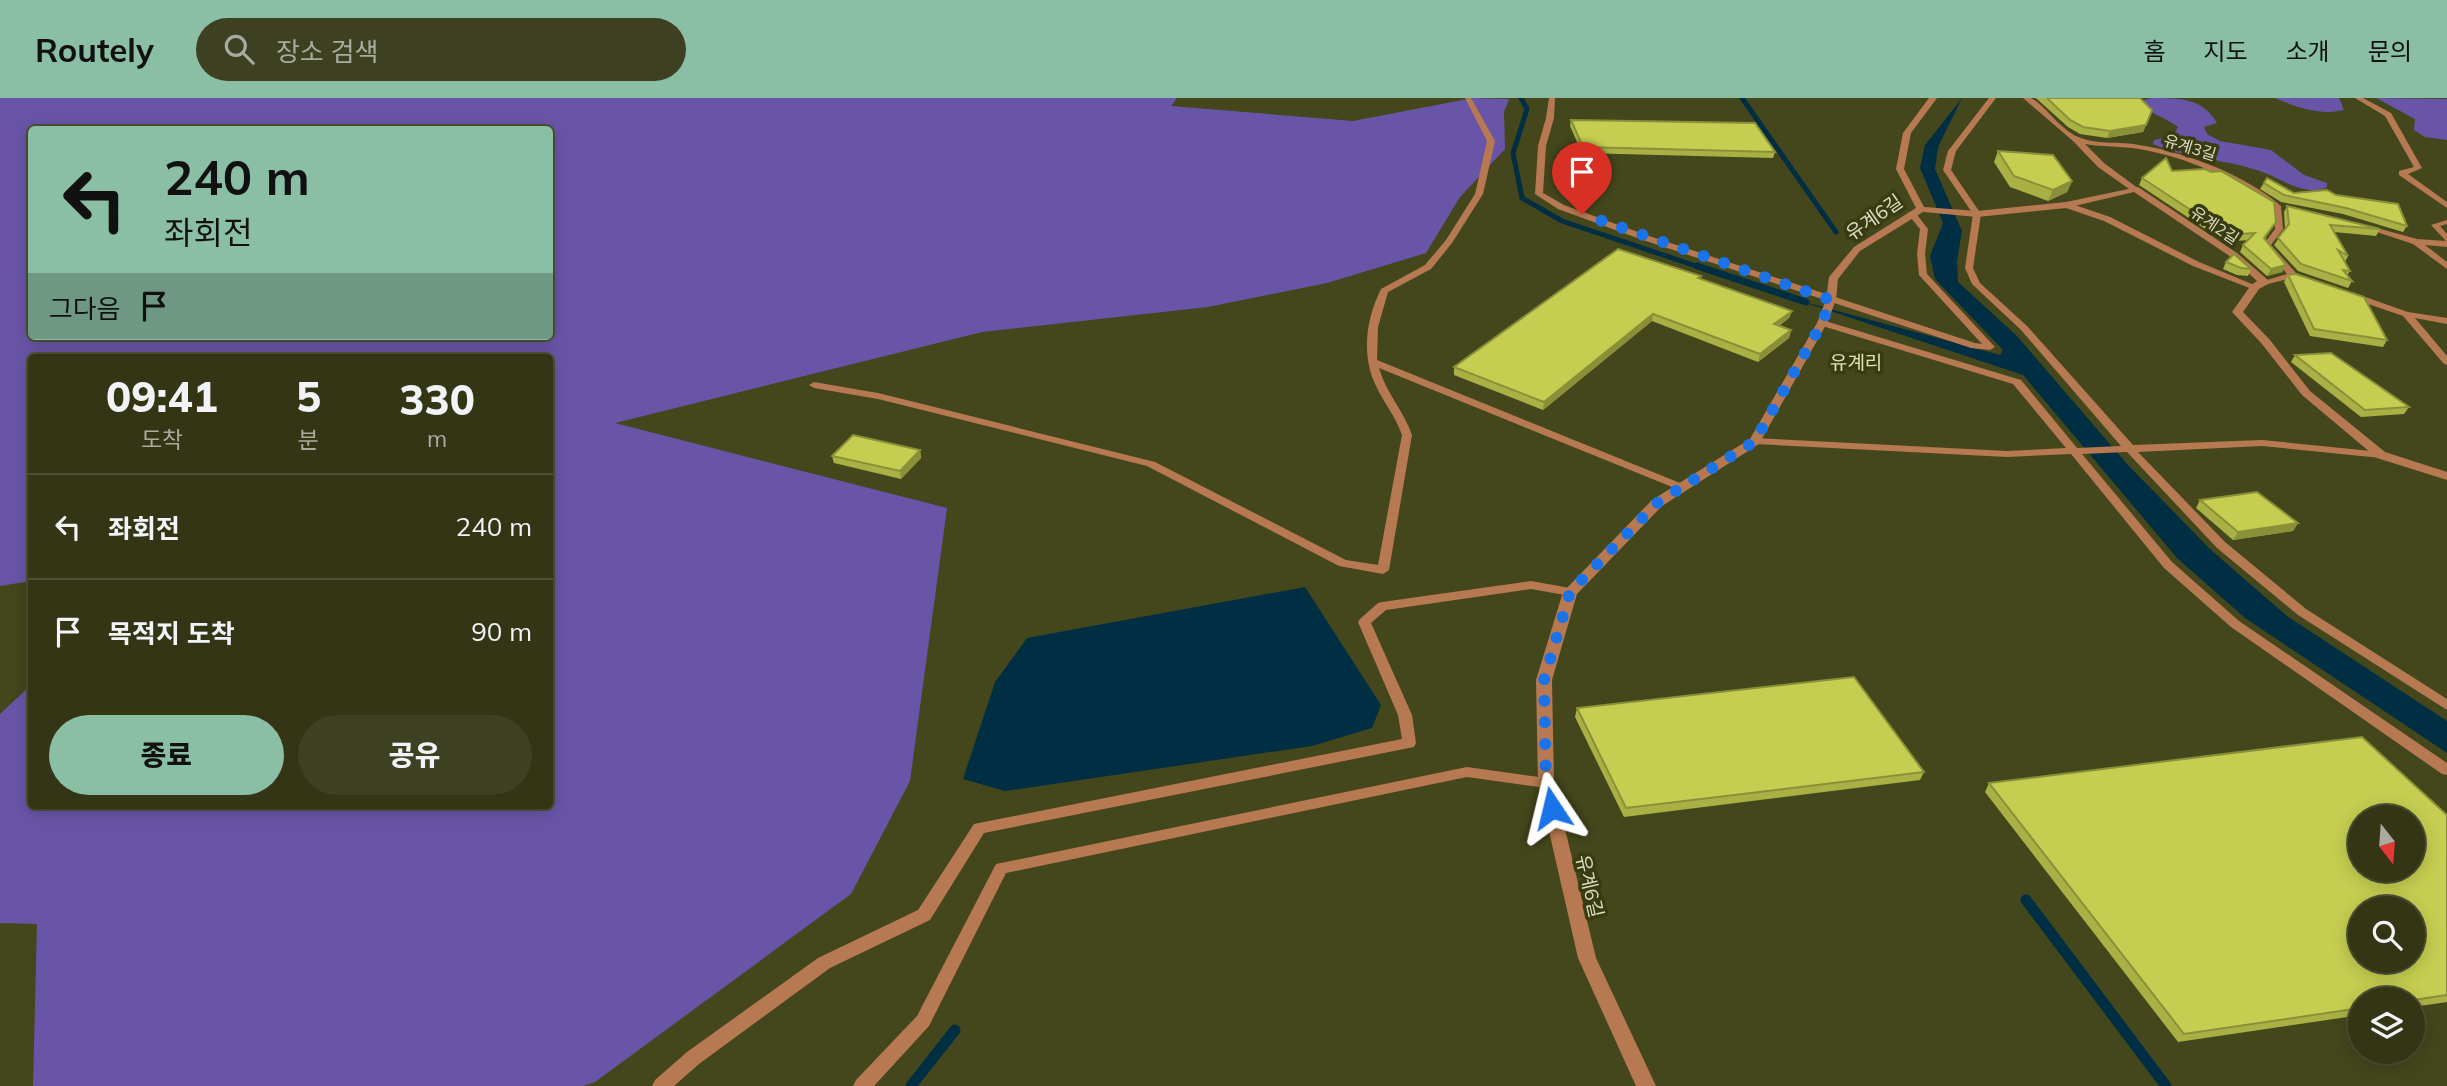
<!DOCTYPE html>
<html lang="ko">
<meta charset="utf-8">
<style>
:root{--surface:#333515;--page:#3e4022;--text:#f1f3f6;--muted:#a9aba0;--line:#4e5034;--accent:#8abfa5}
body{margin:0;font-family:Mulish,"Noto Sans KR",sans-serif;background:var(--page);color:var(--text);height:100vh;display:flex;flex-direction:column;font-size:26px;white-space:nowrap}
*{box-sizing:border-box;margin:0}
p{font-size:23px;color:var(--muted)}
.icon{flex:none;width:38px;height:38px;fill:none;stroke:currentColor;stroke-width:2;stroke-linecap:round;stroke-linejoin:round}
.map{position:relative;flex:1;overflow:hidden}
.side{position:absolute;left:28px;top:256px;width:525px;height:455px;display:flex;flex-direction:column;background:var(--surface);border-radius:7px;box-shadow:0 4px 18px #0003,0 0 0 2px var(--line)}
.side>*{flex:none}
.banner{position:absolute;left:28px;top:28px;width:525px;height:214px;border-radius:7px;box-shadow:0 4px 18px #0003,0 0 0 2px var(--line);background:#8abfa5;color:#111;overflow:hidden}
.needle{width:46px;rotate:163deg}
.buttons{position:absolute;left:2348px;top:707px;display:grid;gap:14px}
.buttons a{display:grid;place-items:center;width:77px;height:77px;border-radius:50%;background:var(--surface);box-shadow:0 4px 18px #0003,0 0 0 2px var(--line);font-size:35px}
.pin{position:absolute;display:grid;place-items:center;width:60px;height:60px;color:#fff;margin:-72px -30px;border-radius:50% 50% 50% 0;rotate:-45deg;box-shadow:0 0 7px #0007}
.pin .icon{rotate:45deg}
.me{position:absolute;width:77px;margin:-38px;rotate:350deg;stroke-linejoin:round;filter:drop-shadow(0 0 5px #0008)}
.turn{display:flex;align-items:center;gap:24px;height:147px;padding:0 21px;font-size:32px}
.turn .icon{width:91px;height:91px;stroke-width:2.5}
.turn b{display:block;font-size:49px;line-height:60px}
.then{display:flex;align-items:center;height:66px;padding:0 21px;background:#0003;gap:14px;font-size:26px}
.eta{display:flex;justify-content:space-evenly;align-items:center;height:119px;text-align:center}
.eta b{font-size:42px;font-weight:800;line-height:49px}
.action{display:flex;gap:14px;margin-top:auto;padding:14px 21px}
.action a{flex:1;height:80px;border-radius:42px;background:var(--accent);color:#111;font-size:28px;font-weight:800;line-height:80px;text-align:center}
.action a+a{background:var(--page);color:var(--text)}
ul{padding:0;list-style:none}
li{display:flex;align-items:center;gap:21px;height:105px;padding:0 21px;border-top:2px solid var(--line)}
li div{flex:1}
li b{display:block;font-size:26px}
li em{font-style:normal}
header{display:flex;align-items:center;gap:42px;box-sizing:border-box;height:98px;padding:0 35px;background:var(--accent);color:#111}
header strong{font-size:33px}
nav{display:flex;gap:38px;margin-inline-start:auto;font-size:24px}
.search{width:490px;height:63px;background:var(--page);display:flex;align-items:center;gap:18px;box-sizing:border-box;padding:0 24px;border-radius:38px;color:var(--muted);font-size:26px}
.map>svg:first-child{display:block}
.green{fill:#6955a7;fill-rule:evenodd}
.water{fill:#002f43}
.lines{fill:none;stroke-linecap:round;stroke-linejoin:round}
.stream-far2{stroke:#002f43;stroke-width:5}
.stream-far1{stroke:#002f43;stroke-width:7}
.stream{stroke:#002f43;stroke-width:11}
.lane{fill:#b67952;fill-rule:evenodd}
.street{fill:#b67952;fill-rule:evenodd}
.wall{fill:#a9b145}
.shaded-wall{fill:#8a9038}
.building{fill:#c5ce50;stroke:#8a9038;stroke-width:2;fill-rule:evenodd}
.route{stroke:#1a73e8;stroke-width:12;stroke-dasharray:0 21.6}
.labels{text-anchor:middle;stroke-width:7;stroke-linejoin:round;paint-order:stroke}
.far-street-label{font-size:16px;fill:#dbdec6;stroke:#393c10}
.street-label{font-size:19px;fill:#dbdec6;stroke:#393c10}
.far-quarter-label{font-size:19px;fill:#dce1b1;stroke:#393c10}
</style>
<header>
<strong>Routely</strong>
<div class="search"><svg class="icon" aria-label="search" viewBox="0 0 24 24"><circle cx="10" cy="10" r="6"/><path d="M15 15l6 6"/></svg>장소 검색</div>
<nav><a>홈</a><a>지도</a><a>소개</a><a>문의</a></nav>
</header>
<div class="map">
<svg width="2447" height="988" viewBox="0 0 2447 988">
<rect width="100%" height="100%" fill="#44471c"/>
<g class="green">
<path d="M0,0h1177l-6,8 182,15 120,-23 36,1 -5,13 1,37 -45,48 -34,56 -99,30 -119,24 -226,25 -367,91 332,85 -37,273 -59,113 -256,188 -12,4h-550l4,-162 -37,-1v-209l31,-29 1,120h518v-448h-518l-1,224 -31,5zM32,32h518v206h-518z"/>
<path d="M2152,0c27,0 51,0 65,25l-13,4 3,7 13,7 51,9 33,25 23,8v4c-21,10 -43,-7 -62,-14 -35,-14 -76,-13 -112,-29l1,-4 19,-4 5,-9c-13,-10 -30,-14 -42,-25z"/>
<path d="M2275,0h64l5,12c-23,6 -48,-3 -69,-12z"/>
<path d="M2376,0l71,1v41l-22,-3 -11,-7 1,-11z"/>
</g>
<g class="water">
<path d="M1962,0l-24,49 -3,22 27,62 -5,30 1,21 59,54 110,128 84,86 76,66 160,105v32l-202,-135 -68,-60 -154,-183 -226,-75 203,55 3,-5 -68,-71 -5,-23 13,-33 -23,-55 5,-23z"/>
<path d="M1305,489l76,118 -9,23 -60,18 -307,45 -42,-12 32,-97 32,-44z"/>
</g>
<g class="lines">
<g class="stream-far2">
<path d="M1521,0l6,11 -14,44 9,45 40,23 140,47"/>
<path d="M1742,0l94,134"/>
</g>
<path class="stream-far1" d="M1697,168l109,36"/>
<g class="stream">
<path d="M2026,802l140,186"/>
<path d="M911,988l44,-56"/>
</g>
<g class="lane">
<path d="M1465,0h6l24,43 -12,53 -31,49 -21,26 -43,23 -10,35 -1,33 308,125 2,2 -2,2h-8l-298,-121c7,25 25,43 33,67l-23,135 -6,4 -44,-8 -192,-100 -269,-67 -64,-11 -5,-3 5,-3 64,11 277,69 191,98 32,5 24,-130c-6,-18 -18,-32 -26,-49 -15,-31 -10,-67 5,-97l44,-24 21,-25 29,-46 12,-53z"/>
<path d="M1549,0h6l-1,20 -8,28 -3,47 21,12 82,30 329,108 7,1 -63,-69 -2,-21 3,-25 -13,-16 7,-2 14,18 -3,25 2,20 68,73 -5,3 -19,-2 -331,-109 -82,-30 -23,-15 3,-48 8,-28z"/>
<path d="M1989,0h7l-40,53 -5,19 30,44 -8,54 7,15 47,43 106,119 129,-5 119,12 5,3 -5,3 -119,-12 -124,6 87,90 81,67 141,90v11l-149,-95 -81,-67 -90,-96 -45,2 90,108 67,59 208,142v12l-5,-1 -211,-147 -67,-59 -93,-114 -64,3 -252,-13 -5,-3 5,-3 252,13 59,-3 -53,-64 -194,-59 -2,-2 5,-3 199,60 56,68 44,-2 -100,-116 -49,-46 -7,-16 8,-54 -30,-44 5,-19z"/>
<path d="M2023,0h8l5,3c14,11 27,31 45,37 18,7 39,3 58,7 46,7 107,30 142,61l2,23 -12,16 25,28 15,7 -4,3 -15,-5 -28,7 -4,-3 27,-8 -24,-29 12,-16 -2,-22c-40,-28 -85,-50 -134,-58 -18,-3 -37,-2 -54,-5l19,19 35,26 -7,2 -34,-24 -25,-26z"/>
<path d="M2355,0h8l28,15 31,55 -14,6 39,28v6l-48,-33v-4l15,-4 -29,-51z"/>
<path d="M2063,105h6l41,14 89,45 60,25 -7,2 -59,-23 -89,-45 -41,-14z"/>
<path d="M2447,122v4l-7,2 7,8v13l-22,-2 22,17v7l-34,-25 -51,-17 4,-2 51,14 29,2 -15,-16z"/>
<path d="M2351,194l57,20 39,6v6l-32,-6 32,38v9l-3,-1 -41,-48 -55,-19 -2,-2z"/>
<path d="M1531,483l39,7 6,4 -6,4 -39,-7 -145,21 -15,13 41,92 4,28 -2,4 -430,86 -54,87 -100,48 -131,96 -25,22h-22l3,-6 32,-28 131,-94 100,-48 56,-86 428,-85 -4,-24 -40,-93 2,-3 18,-16 4,-1z"/>
<path d="M1467,669l79,11 5,1 2,4 -2,4 -5,1 -79,-11 -461,96 -77,153 -55,60h-21l3,-6 61,-64 79,-152z"/>
</g>
<path class="street" d="M1929,0h8l-26,35 -7,36 20,38 53,4 89,-9 72,-15 99,66 31,27v4l-9,5 -16,23 27,28 40,51 75,61 62,20v8l-70,-22 -75,-63 -40,-51 -30,-32 19,-27 6,-4 -26,-24 -97,-65 -68,16 -89,9 -54,-5 -63,39 -22,28 -2,21 -9,23 -68,121 -97,62 -85,88 -25,86 2,103 42,175 60,128h-20l-58,-128 -40,-175 -2,-103 27,-88 89,-92 98,-61 67,-116 9,-23 3,-23 25,-30 62,-39 -20,-39 7,-36z"/>
</g>
<g class="wall">
<path d="M2035,0h105l6,27 -3,7 -36,6 -27,-4 -12,-7 -31,-28z"/>
<path d="M1571,22l204,32 -2,6 -191,-5 -12,-27z"/>
<path d="M1998,53l74,30 -5,11 -19,9 -38,-14 -16,-25z"/>
<path d="M2172,73l100,57 -7,11 21,26 -4,7 -15,4 -27,-24 3,-7 5,-5 -23,2 -86,-57 3,-7z"/>
<path d="M2264,85l30,10 42,2 71,31 -4,6 -60,-18 -62,-12 -21,-13z"/>
<path d="M2287,108l93,23 -4,7 -42,-4 14,24 -3,6 5,9 -3,4 5,6 -4,7 -50,-17 -24,-26 11,-16 -1,-17z"/>
<path d="M2226,164l25,7 -3,7 -11,-1 -14,-6z"/>
<path d="M2288,177l99,65 -4,7 -73,-11 -26,-54z"/>
<path d="M1701,178l-1,3 92,32 -3,7 -10,8 12,4 -2,8 -31,24 -106,-41 -109,89 -89,-35v-8z"/>
<path d="M2295,257l114,52 -5,7 -43,3 -70,-55z"/>
<path d="M920,352l1,8 -20,21 -67,-16 -2,-7z"/>
<path d="M2200,402l98,23 -5,8 -60,9 -37,-32z"/>
<path d="M1577,610l347,64 -4,8 -296,37 -49,-100z"/>
<path d="M1989,685l458,32v187l-34,5v-8h-52v16l-183,27 -193,-250z"/>
</g>
<g class="shaded-wall">
<path d="M2146,27l-3,7 -36,6 3,-7z"/>
<path d="M2072,83l-5,11 -19,9 5,-11z"/>
<path d="M2286,167l-4,7 -15,4 4,-7z"/>
<path d="M1792,213l-3,7 -17,13 2,-7z"/>
<path d="M1653,216l-1,7 -109,89 1,-8z"/>
<path d="M1791,232l-2,8 -31,24 2,-8z"/>
<path d="M920,352l1,8 -20,21 -1,-8z"/>
<path d="M2298,425l-5,8 -60,9 5,-8z"/>
</g>
<g class="building">
<path d="M2047,0h93l12,12 -6,15 -36,6 -27,-4 -13,-7z"/>
<path d="M1571,22l184,3 20,29 -192,-5z"/>
<path d="M1998,53l55,4 19,26 -19,9 -39,-14z"/>
<path d="M2166,60l6,13 33,-2 6,3 10,-1 53,31 2,20 -12,16 22,27 -15,4 -28,-24 12,-12 -26,2 -87,-57z"/>
<path d="M2267,80l27,15 33,-3 9,5 62,9 9,22 -61,-18 -62,-13 -20,-12z"/>
<path d="M2287,108l93,23 -50,-4 18,31 -10,-6 12,21 -7,-1 9,11 -51,-17 -23,-26 11,-14z"/>
<path d="M1618,151l83,27 -3,2 94,33 -18,13 17,6 -31,24 -107,-40 -109,88 -90,-35z"/>
<path d="M2234,156l17,15 -10,-1 -15,-6z"/>
<path d="M2296,176l68,23 23,43 -73,-11 -26,-54z"/>
<path d="M2331,255l78,54 -44,3 -70,-55z"/>
<path d="M853,337l67,15 -20,21 -68,-15z"/>
<path d="M2257,394l41,31 -60,9 -38,-32z"/>
<path d="M1854,579l70,95 -298,36 -49,-100z"/>
<path d="M2362,639l85,78v180l-34,5 -52,-1v9l-177,26 -195,-251zM2361,719h52v53h-52zM2361,810h52v53h-52z"/>
</g>
<g class="lines">
<path class="route" d="M1552,710l-6,-25 -2,-103 26,-88 87,-89 98,-62 67,-118 9,-23 -249,-86"/>
</g>
<g class="labels">
<g class="far-street-label">
<text transform="translate(2190 49) rotate(17)" y="6">유계3길</text>
<text transform="translate(2215 127) rotate(34)" y="6">유계2길</text>
</g>
<g class="street-label">
<text transform="translate(1874 119) rotate(-35)" y="7">유계6길</text>
<text transform="translate(1590 788) rotate(77)" y="7">유계6길</text>
</g>
<g class="far-quarter-label">
<text x="1856" y="271">유계리</text>
</g>
</g>
</svg>
<div class="buttons">
<a><svg class="needle" viewBox="-14 -14 28 28"><path d="M0-13l5 13h-10z" fill="#e53935"/><path d="M0 13l5-13h-10z" fill="#a9aba0"/></svg></a>
<a><svg class="icon" aria-label="search" viewBox="0 0 24 24"><circle cx="10" cy="10" r="6"/><path d="M15 15l6 6"/></svg></a>
<a><svg class="icon" aria-label="layers" viewBox="0 0 24 24"><path d="M12 4l9 5-9 5-9-5zM3 14l9 5 9-5"/></svg></a>
</div>
<div class="pin" style="left:1582px;top:116px;background:#d93025"><svg class="icon" aria-label="arrive" viewBox="0 0 24 24"><path d="M6 21V4h12l-3 4 3 4H6"/></svg></div>
<svg class="me" style="left:1552px;top:710px" viewBox="-20 -20 40 40"><path d="M0-17L14 15 0 8-14 15z" fill="#1a73e8" stroke="#fff" stroke-width="4"/></svg>
<div class="banner">
<div class="turn"><svg class="icon" aria-label="left" viewBox="0 0 24 24"><path d="M17 20v-9H6M10 6l-5 5 5 5"/></svg><div><b>240 m</b>좌회전</div></div>
<div class="then">그다음<svg class="icon" aria-label="arrive" viewBox="0 0 24 24"><path d="M6 21V4h12l-3 4 3 4H6"/></svg></div>
</div>
<section class="side">
<div class="eta">
<div><b>09:41</b><p>도착</p></div>
<div><b>5</b><p>분</p></div>
<div><b>330</b><p>m</p></div>
</div>
<ul>
<li><svg class="icon" aria-label="left" viewBox="0 0 24 24"><path d="M17 20v-9H6M10 6l-5 5 5 5"/></svg><div><b>좌회전</b></div><em>240 m</em></li>
<li><svg class="icon" aria-label="arrive" viewBox="0 0 24 24"><path d="M6 21V4h12l-3 4 3 4H6"/></svg><div><b>목적지 도착</b></div><em>90 m</em></li>
</ul>
<div class="action"><a>종료</a><a>공유</a></div>
</section>
</div>
